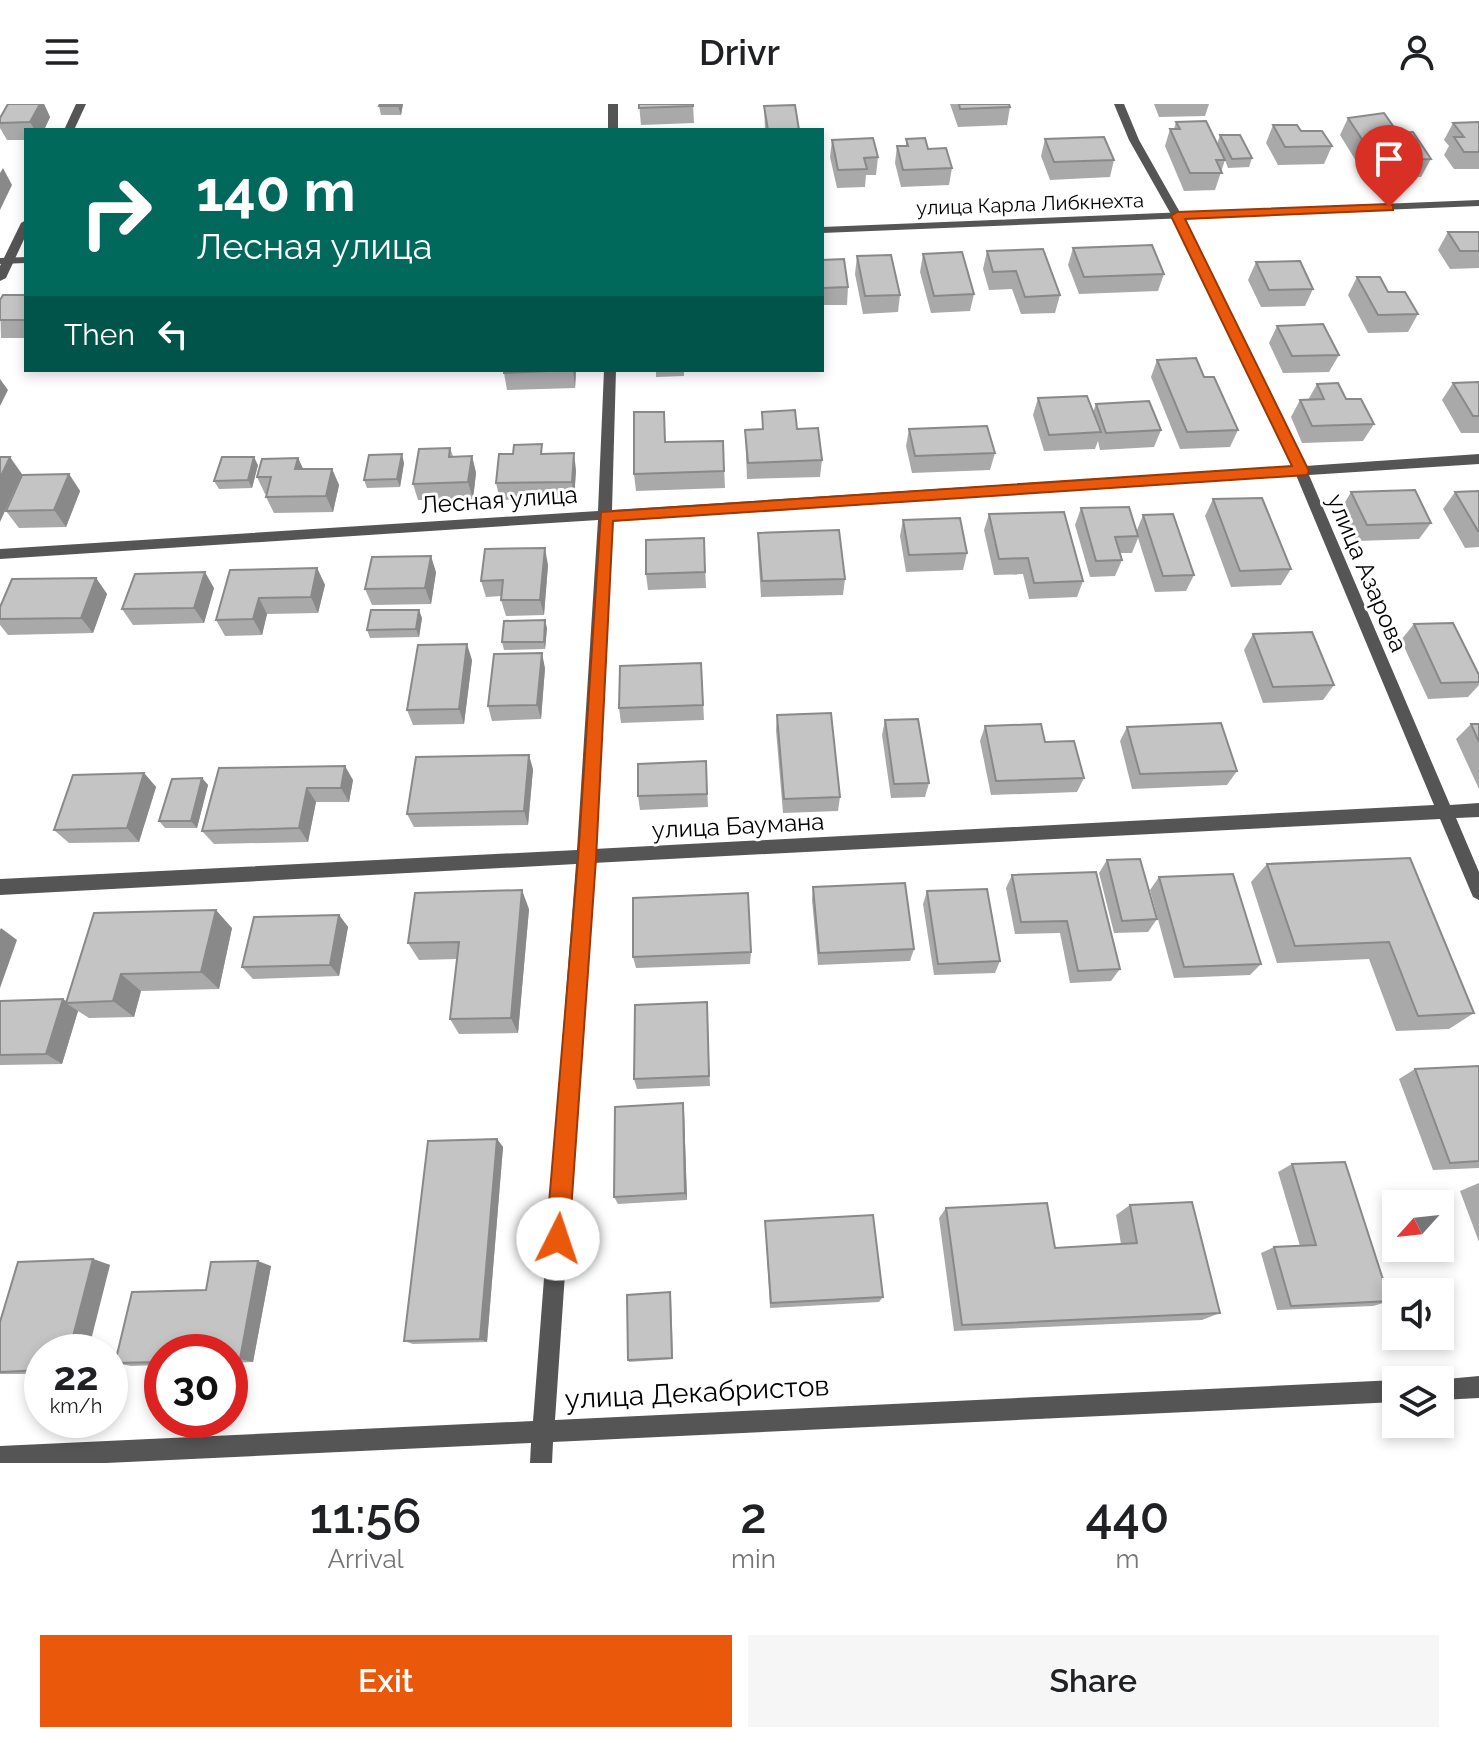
<!DOCTYPE html>
<meta charset="utf-8">
<style>
:root{--surface:#fff;--page:#f6f6f6;--text:#202124;--muted:#757577;--accent:#ea580c}
body{margin:0;font-family:Raleway,sans-serif;background:var(--page);color:var(--text);height:100vh;display:flex;flex-direction:column;font-size:30px;white-space:nowrap}
*{box-sizing:border-box;margin:0}
p{font-size:26px;color:var(--muted)}
.icon{flex:none;width:44px;height:44px;fill:none;stroke:currentColor;stroke-width:2;stroke-linecap:round;stroke-linejoin:round}
.map{position:relative;height:1359px;overflow:hidden}
.side{display:flex;flex-direction:column;background:var(--surface);flex:1}
.side>*{flex:none}
.guide{position:absolute;left:24px;top:24px;width:800px;height:244px;border-radius:0px;box-shadow:0 4px 12px #0003;background:#00695c;color:#fff;overflow:hidden}
.needle{width:52px;rotate:243deg}
.fabs{position:absolute;left:1382px;top:1086px;display:grid;gap:16px}
.fabs a{display:grid;place-items:center;width:72px;height:72px;border-radius:0px;background:var(--surface);box-shadow:0 4px 12px #0003;font-size:40px}
.speed{position:absolute;left:24px;top:1230px;display:flex;gap:16px;font-size:40px;font-weight:700;text-align:center}
.speed>*{display:grid;place-content:center;width:104px;height:104px;border-radius:50%;background:var(--surface);box-shadow:0 4px 12px #0003;line-height:1}
.speed small{font-size:20px;font-weight:400}
.speed .limit{border:12px solid #d22;background:#fff;color:#111}
.pin{position:absolute;display:grid;place-items:center;width:68px;height:68px;color:#fff;margin:-82px -34px;border-radius:50% 50% 50% 0;rotate:-45deg;box-shadow:0 0 8px #0007}
.pin .icon{rotate:45deg}
.me{position:absolute;width:88px;margin:-44px;rotate:4deg;stroke-linejoin:round;filter:drop-shadow(0 0 6px #0008)}
.turn{display:flex;align-items:center;gap:28px;height:168px;padding:0 40px;font-size:36px}
.turn .icon{width:104px;height:104px;stroke-width:2.5}
.turn b{display:block;font-size:56px;line-height:68px}
.then{display:flex;align-items:center;height:76px;padding:0 40px;background:#0003;gap:16px;font-size:30px}
.eta{display:flex;justify-content:space-evenly;align-items:center;height:136px;text-align:center}
.eta b{font-size:48px;font-weight:600;line-height:56px}
.primary-button{display:flex;gap:16px;margin-top:auto;padding:16px 40px}
.primary-button a{flex:1;height:92px;border-radius:0px;background:var(--accent);color:#fff;font-size:32px;font-weight:600;line-height:92px;text-align:center}
.primary-button a+a{background:var(--page);color:var(--text)}
header{display:flex;justify-content:space-between;align-items:center;height:104px;padding:0 40px;background:var(--surface);font-size:36px;font-weight:600}
.map>svg:first-child{display:block}
.lines{fill:none;stroke-linecap:round;stroke-linejoin:round}
.minor{fill:#555;fill-rule:evenodd}
.tertiary{fill:#555;fill-rule:evenodd}
.wall{fill:#a9a9a9}
.shaded-wall{fill:#898989}
.building{fill:#c4c4c4;stroke:#898989;stroke-width:2}
.route{fill:#ea580c;stroke:#983908;stroke-width:2}
.labels{text-anchor:middle;stroke-width:6;stroke-linejoin:round;paint-order:stroke}
.far-street-label{font-size:20px;fill:#000;stroke:#fff}
.street-label{font-size:24px;fill:#000;stroke:#fff}
.near-street-label{font-size:28px;fill:#000;stroke:#fff}
</style>
<header><svg class="icon" aria-label="menu" viewBox="0 0 24 24"><path d="M4 6h16M4 12h16M4 18h16"/></svg>Drivr<svg class="icon" aria-label="person" viewBox="0 0 24 24"><circle cx="12" cy="8" r="4"/><path d="M4 21q1-7 8-7t8 7"/></svg></header>
<div class="map">
<svg width="1479" height="1359" viewBox="0 0 1479 1359">
<rect width="100%" height="100%" fill="#fff"/>
<g class="lines">
<g class="minor">
<path d="M76,0h10l-12,26h-10z"/>
<rect x="608" y="0" width="10" height="26"/>
<path d="M1114,0h10l15,36 43,76 123,250 174,-12v10l-170,11 141,330 29,-2v14l-23,1 23,54v28l-6,-3 -33,-78 -847,44 -38,557 841,-40v22l-843,40 -1,21h-22l1,-20 -425,20h-106v-17l533,-25 43,-557 -576,31v-16l577,-29 21,-330 -598,39v-10l598,-38 6,-141h12l-4,140 680,-44 -120,-250 -43,-76zM1296,371l138,330 -840,44 18,-329z"/>
<path d="M26,116v15l-20,43 -6,3v-15l21,-43z"/>
<path d="M1479,1272v22l-39,2v-20h-4z"/>
</g>
<g class="tertiary">
<path d="M1479,96v6l-657,27v-6z"/>
<path d="M26,153v6l-26,1v-6z"/>
</g>
</g>
<g class="wall">
<path d="M8,0h36l6,13 -6,13h-18v10h-19l-7,-12v-10z"/>
<path d="M403,0l-2,11h-20l-2,-9z"/>
<path d="M639,0h54l1,19 -53,2z"/>
<path d="M950,0h59l1,3 -3,18 -49,2z"/>
<path d="M1154,0h55l-4,12 -46,1z"/>
<path d="M764,2l35,24h-34z"/>
<path d="M1348,14l50,15 33,26 -10,18 -39,1 -10,-17h-16l-16,-26z"/>
<path d="M1176,18l41,22 3,-9 32,23 -3,9 -21,1 -3,-8 -10,30 -31,1 -19,-45 5,-17h4z"/>
<path d="M1479,18v47h-25l-10,-14 5,-9 -5,-6 9,-17z"/>
<path d="M1273,21l28,6 31,15 -8,18 -46,1 -12,-22z"/>
<path d="M906,35l22,10 24,19 -3,17 -48,2 -6,-24 2,-17h9z"/>
<path d="M1045,35l69,21 -4,17 -60,3 -9,-24z"/>
<path d="M832,36l46,17 -2,18h-10l-1,12 -28,1 -7,-31z"/>
<path d="M1448,128h31v36l-29,1 -12,-19z"/>
<path d="M1073,144l91,26 -6,17 -79,3 -11,-29z"/>
<path d="M987,147l73,44 -5,18 -34,1 -9,-25 -23,1 -6,-21z"/>
<path d="M923,150l51,40 -4,17 -39,2 -11,-41z"/>
<path d="M857,152l43,39 -2,17 -35,2 -8,-40z"/>
<path d="M822,156l26,27 -1,18h-25z"/>
<path d="M1256,158l57,27 -8,17 -44,1 -13,-27z"/>
<path d="M1357,173l31,15 30,22 -10,18 -40,1 -20,-38z"/>
<path d="M26,191v43h-25l-1,-38z"/>
<path d="M1277,222l62,29 -10,17 -46,1 -14,-30z"/>
<path d="M1157,256l47,17 34,53 -8,17 -50,2 -29,-72z"/>
<path d="M576,266l-1,18 -68,2 -3,-17z"/>
<path d="M656,266h28v6l-28,1z"/>
<path d="M1479,278v51h-18l-19,-33 11,-17z"/>
<path d="M1317,280l29,15 28,25 -11,17 -61,2 -11,-26 9,-17h8z"/>
<path d="M1038,294l55,14 3,-8 65,26 -7,17 -54,3 -2,-9 -3,8 -51,2 -11,-36z"/>
<path d="M762,308l35,17 25,31 -2,17 -73,2 -2,-49 17,-1z"/>
<path d="M909,325l86,24 -5,17 -78,3 -6,-27z"/>
<path d="M723,337l2,47 -89,3 -2,-17z"/>
<path d="M450,344l3,8h19l4,17 -3,26 -55,1 -5,-16z"/>
<path d="M544,350l32,16 -2,29 -74,1 -4,-17z"/>
<path d="M298,354l5,11h29l7,16 -6,27 -59,1 -8,-16 1,-3h-2l-8,-17z"/>
<path d="M404,359l-4,24 -33,1 -3,-8z"/>
<path d="M258,361l-6,23 -33,1 -5,-8z"/>
<path d="M69,370l11,17 -14,36 -47,1 -13,-17z"/>
<path d="M1479,387v56l-14,1 -22,-39 12,-17z"/>
<path d="M1351,388l80,31 -12,16 -63,2 -15,-32z"/>
<path d="M1213,395l78,70 -10,16 -50,2 -26,-71z"/>
<path d="M1081,404l56,22 6,-15 51,60 -8,16 -31,1 -17,-54 -6,15h-12l2,7 -7,16 -25,1 -15,-52z"/>
<path d="M989,410l94,67 -6,16 -48,2 -6,-25 -29,1 -10,-45z"/>
<path d="M903,416l64,33 -4,17 -57,2 -6,-36z"/>
<path d="M758,429l87,46 -2,16 -82,2 -3,-48z"/>
<path d="M704,434l2,50 -58,2 -2,-16z"/>
<path d="M548,461l-4,50 -38,1 -5,-16 1,-4 -16,1 -5,-16z"/>
<path d="M317,464l8,17 -7,28 -51,1 -5,21 -37,1 -9,-16z"/>
<path d="M436,468l-5,32 -59,1 -7,-16z"/>
<path d="M96,474l11,16 -14,39 -85,2 -8,-10v-18z"/>
<path d="M214,484l-10,35 -71,2 -11,-16z"/>
<path d="M422,514l-3,19 -49,1 -3,-8z"/>
<path d="M1414,520l65,51v10l-11,12 -40,2 -27,-59z"/>
<path d="M547,524l-2,21 -41,1 -2,-8z"/>
<path d="M1253,530l81,51 -11,15 -60,3 -19,-53z"/>
<path d="M472,556l-8,64 -51,1 -6,-15z"/>
<path d="M701,559l3,57 -83,3 -2,-15z"/>
<path d="M545,564l-4,51 -49,2 -4,-15z"/>
<path d="M777,611l63,82 -2,14 -55,2 -7,-83z"/>
<path d="M885,616l44,63 -4,14 -34,1 -9,-63z"/>
<path d="M1471,620h8v65l-23,-50z"/>
<path d="M985,622l60,16 39,36 -7,14 -86,3 -11,-54z"/>
<path d="M1127,623l110,44 -10,14 -95,4 -12,-48z"/>
<path d="M706,657l2,46 -68,3 -2,-14z"/>
<path d="M219,664l134,12 -4,22h-33l-8,40 -94,2 -12,-13z"/>
<path d="M533,665l-5,56 -114,2 -7,-13z"/>
<path d="M144,669l12,14 -17,55 -70,1 -15,-13z"/>
<path d="M202,674l6,7 -11,43h-32l-6,-7z"/>
<path d="M1410,754l64,155 -25,16 -53,2 -27,-72 -92,4 -26,-81 16,-18z"/>
<path d="M1107,756l50,59 -9,13 -34,1 -15,-60z"/>
<path d="M1096,768l24,97 -9,12 -41,2 -10,-50 -45,1 -9,-46 6,-13z"/>
<path d="M1159,773l102,87 -11,11 -76,3 -24,-88z"/>
<path d="M813,783l101,62 -4,12 -92,4 -6,-65z"/>
<path d="M927,787l73,70 -5,12 -61,2 -11,-71z"/>
<path d="M529,805l-11,124 -59,1 -9,-15 7,-60 -38,1 -11,-17z"/>
<path d="M94,809l138,15 -13,61 -78,2 -7,26 -45,1 -11,-7 -16,53 -62,1v-64h67z"/>
<path d="M339,811l9,12 -9,49 -86,3 -11,-12z"/>
<path d="M751,848l-1,12 -114,4 -3,-11z"/>
<path d="M707,898l3,84 -73,3 -3,-10z"/>
<path d="M1479,962v102l-46,2 -34,-91 16,-10z"/>
<path d="M684,1008l3,88 -69,4 -4,-7z"/>
<path d="M497,1035l6,8 -16,195 -74,2 -9,-3z"/>
<path d="M1292,1060l98,137 -17,5 -96,4 -16,-57 13,-6 26,-1 -22,-74z"/>
<path d="M1479,1079v59l-19,-51z"/>
<path d="M1130,1101l90,108 -18,7 -248,11 -15,-113 7,-10 109,40 66,-4 -5,-29z"/>
<path d="M765,1117l118,76 -4,5 -109,6z"/>
<path d="M93,1155l17,6 -68,87v22h-42v-52z"/>
<path d="M271,1162l-18,96 -23,1v-11h-68v13l-31,1 -16,-3 91,-73z"/>
<path d="M671,1190l2,65 -44,3 -1,-2z"/>
</g>
<g class="shaded-wall">
<path d="M40,0h4l6,13 -6,13h-9l-5,-8z"/>
<path d="M399,0h4l-2,11 -3,-9z"/>
<path d="M3,64l9,17 -12,25v-37z"/>
<path d="M573,266h3l-1,18z"/>
<path d="M0,275l8,11 -8,16z"/>
<path d="M574,349l2,17 -2,29 -2,-17z"/>
<path d="M402,350l2,9 -4,24 -3,-8z"/>
<path d="M472,352l4,17 -3,26 -5,-17z"/>
<path d="M10,353l12,17 -22,48v-44z"/>
<path d="M254,353l4,8 -6,23 -4,-8z"/>
<path d="M298,354l8,17 -11,-6z"/>
<path d="M332,365l7,16 -6,27 -7,-16z"/>
<path d="M69,370l11,17 -14,36 -12,-17z"/>
<path d="M545,444l3,17 -4,50 -4,-15z"/>
<path d="M431,452l5,16 -5,32 -6,-16z"/>
<path d="M317,464l8,17 -7,28 -7,-16z"/>
<path d="M205,468l9,16 -10,35 -10,-15z"/>
<path d="M96,474l11,16 -14,39 -12,-15z"/>
<path d="M259,494l8,16 -5,21 -9,-16z"/>
<path d="M419,506l3,8 -3,19 -3,-8z"/>
<path d="M545,516l2,8 -2,21 -1,-7z"/>
<path d="M467,540l5,16 -8,64 -5,-15z"/>
<path d="M542,549l3,15 -4,51 -4,-14z"/>
<path d="M529,651l4,14 -5,56 -4,-14z"/>
<path d="M345,662l8,14 -4,22 -8,-14z"/>
<path d="M144,669l12,14 -17,55 -12,-14z"/>
<path d="M202,674l6,7 -11,43 -6,-7z"/>
<path d="M307,684l9,14 -8,40 -9,-14z"/>
<path d="M522,786l7,19 -11,124 -7,-15z"/>
<path d="M216,806l16,18 -13,61 -18,-17z"/>
<path d="M339,811l9,12 -9,49 -9,-11z"/>
<path d="M1,824l16,12 -17,48v-58z"/>
<path d="M121,870l20,17 -7,26 -21,-16z"/>
<path d="M63,895l6,4h-3l12,8 -16,53 -16,-10z"/>
<path d="M683,999l1,9 3,88 -2,-7z"/>
<path d="M497,1035l6,8 -16,195 -7,-3z"/>
<path d="M93,1155l17,6 -22,87h-19z"/>
<path d="M258,1157l13,5 -18,96 -13,-3z"/>
</g>
<g class="building">
<path d="M8,0h32l-10,18 -30,1v-5z"/>
<path d="M380,0h19l-1,2h-19z"/>
<path d="M639,0h54v2l-54,2z"/>
<path d="M959,0h50l1,3 -50,2z"/>
<path d="M795,1l4,25h-31l-4,-24z"/>
<path d="M1384,9l14,20 15,-1 18,27 -40,1 -11,-17 -15,1 -17,-26z"/>
<path d="M1206,17l19,39h-9l6,13h-32l-20,-44h10l-4,-7z"/>
<path d="M1479,18v30h-15l-10,-15h10l-11,-14z"/>
<path d="M1273,21h24l4,6h21l10,15 -47,1z"/>
<path d="M760,25v1h-26z"/>
<path d="M1220,31h20l12,23 -20,1z"/>
<path d="M1104,33l10,23 -60,2 -9,-23z"/>
<path d="M873,34l5,19 -14,1 3,11 -29,1 -6,-30z"/>
<path d="M925,34l3,11 18,-1 6,20 -49,2 -6,-24h11l-2,-7z"/>
<path d="M1448,128h31v19h-19z"/>
<path d="M1152,141l12,29 -80,3 -11,-29z"/>
<path d="M1043,145l17,46 -35,2 -9,-26 -23,1 -6,-21z"/>
<path d="M962,148l12,42 -40,2 -11,-42z"/>
<path d="M891,151l9,40 -35,1 -8,-40z"/>
<path d="M844,155l4,28 -26,1v-28z"/>
<path d="M1300,157l13,28 -44,1 -13,-28z"/>
<path d="M1357,173h23l8,15h17l13,22 -40,1z"/>
<path d="M3,191h23v25h-26v-20z"/>
<path d="M1323,220l16,31 -47,1 -15,-30z"/>
<path d="M1196,254l8,19h10l24,53 -51,2 -30,-72z"/>
<path d="M504,266h69l-69,3z"/>
<path d="M1479,278v34h-6l-20,-33z"/>
<path d="M1338,279l8,16h15l13,25 -62,2 -12,-26 24,-1 -7,-15z"/>
<path d="M1087,292l14,36 -52,3 -11,-37z"/>
<path d="M1149,297l12,29 -55,3 -10,-29z"/>
<path d="M795,306l2,19 21,-1 4,32 -74,3 -3,-33 18,-1 -1,-17z"/>
<path d="M634,308h30l1,30 58,-1 1,30 -90,3z"/>
<path d="M987,322l8,27 -80,3 -6,-27z"/>
<path d="M542,340l-1,10 33,-1 -2,29 -76,1 3,-29h14l1,-9z"/>
<path d="M450,344l-1,9 23,-1 -4,26 -55,2 6,-35z"/>
<path d="M402,350l-5,25 -33,1 5,-25z"/>
<path d="M0,353h10l-10,21z"/>
<path d="M222,353h32l-6,23 -34,1z"/>
<path d="M298,354l-3,11h37l-6,27 -60,1 5,-20h-14l5,-18z"/>
<path d="M69,370l-15,36 -48,1 16,-36z"/>
<path d="M1415,386l16,33 -64,2 -16,-33z"/>
<path d="M1479,387v40h-1l-23,-39z"/>
<path d="M1262,394l29,71 -51,2 -27,-72z"/>
<path d="M1129,403l9,29 -23,1 7,23 -26,1 -15,-53z"/>
<path d="M1064,408l19,69 -49,2 -6,-25 -29,1 -10,-45z"/>
<path d="M1173,410l21,61 -31,1 -20,-61z"/>
<path d="M960,414l7,35 -58,2 -6,-35z"/>
<path d="M839,426l6,49 -83,2 -4,-48z"/>
<path d="M704,434l1,34 -59,2v-34z"/>
<path d="M545,444l-5,52h-39l2,-20 -22,1 4,-32z"/>
<path d="M431,452l-6,32 -60,1 7,-32z"/>
<path d="M317,464l-6,29 -52,1 -6,21 -37,1 14,-50z"/>
<path d="M205,468l-11,36 -72,1 13,-35z"/>
<path d="M96,474l-15,40 -81,1v-12l12,-28z"/>
<path d="M371,506h48l-3,19 -49,1z"/>
<path d="M545,516l-1,22h-42l2,-21z"/>
<path d="M1453,519l26,52v7l-38,1 -27,-59z"/>
<path d="M1312,528l22,53 -61,2 -20,-53z"/>
<path d="M467,540l-8,65 -52,1 11,-65z"/>
<path d="M542,549l-5,52 -49,1 6,-52z"/>
<path d="M701,559l2,42 -84,3 1,-42z"/>
<path d="M831,609l9,84 -56,2 -7,-84z"/>
<path d="M918,615l11,64 -35,1 -9,-64z"/>
<path d="M1221,619l16,48 -97,3 -13,-47z"/>
<path d="M1041,620l4,18 29,-1 10,37 -88,3 -11,-55z"/>
<path d="M1471,620h8v18z"/>
<path d="M529,651l-5,56 -117,3 9,-57z"/>
<path d="M706,657l1,33 -69,2v-32z"/>
<path d="M345,662l-4,22h-34l-8,40 -97,3 17,-63z"/>
<path d="M144,669l-17,55 -73,2 19,-55z"/>
<path d="M202,674l-11,43h-32l13,-42z"/>
<path d="M1410,754l64,155 -56,3 -29,-74 -94,4 -28,-82z"/>
<path d="M1140,755l17,60 -35,2 -15,-61z"/>
<path d="M1096,768l24,97 -42,2 -11,-50 -46,1 -9,-47z"/>
<path d="M1233,770l28,90 -77,3 -25,-90z"/>
<path d="M905,779l9,66 -95,4 -6,-66z"/>
<path d="M987,785l13,72 -62,3 -11,-73z"/>
<path d="M522,786l-11,128 -61,1 9,-77 -51,1 7,-50z"/>
<path d="M748,789l3,59 -118,5v-59z"/>
<path d="M216,806l-15,62 -80,2 -8,27 -47,2 28,-90z"/>
<path d="M339,811l-9,50 -88,2 12,-50z"/>
<path d="M63,895l-17,55 -46,1v-54z"/>
<path d="M707,898l2,74 -75,3 1,-74z"/>
<path d="M1479,962v95l-29,2 -35,-94z"/>
<path d="M683,999l2,90 -71,4 1,-90z"/>
<path d="M497,1035l-17,200 -76,2 24,-200z"/>
<path d="M1345,1058l45,139 -99,5 -17,-59 42,-2 -24,-81z"/>
<path d="M1192,1098l28,111 -258,12 -16,-117 101,-5 8,45 82,-5 -7,-38z"/>
<path d="M873,1111l10,82 -112,6 -6,-82z"/>
<path d="M93,1155l-24,93h-27v18l-42,2v-50l18,-60z"/>
<path d="M258,1157l-18,98 -10,1v-8h-68v10l-47,1 17,-71 74,-2 5,-28z"/>
<path d="M670,1188l2,66 -44,2 -1,-65z"/>
</g>
<path class="route" d="M1389,100l4,1v5l-208,9 124,252 -2,4 -694,46 -17,338 -27,380 -3,8 -8,3 -8,-3 -4,-8 32,-380 23,-347 691,-46 -121,-250 6,-4z"/>
<g class="labels">
<g class="far-street-label">
<text transform="translate(1030 100) rotate(-2)" y="7">улица Карла Либкнехта</text>
</g>
<g class="street-label">
<text transform="translate(499 396) rotate(-4)" y="8">Лесная улица</text>
<text transform="translate(1367 469) rotate(67)" y="8">улица Азарова</text>
<text transform="translate(738 722) rotate(-3)" y="8">улица Баумана</text>
</g>
<g class="near-street-label">
<text transform="translate(697 1288) rotate(-3)" y="10">улица Декабристов</text>
</g>
</g>
</svg>
<div class="fabs">
<a><svg class="needle" viewBox="-14 -14 28 28"><path d="M0-13l5 13h-10z" fill="#e53935"/><path d="M0 13l5-13h-10z" fill="#757577"/></svg></a>
<a><svg class="icon" aria-label="sound" viewBox="0 0 24 24"><path d="M4 9h4l5-4v14l-5-4H4zM17 9q2 3 0 6"/></svg></a>
<a><svg class="icon" aria-label="layers" viewBox="0 0 24 24"><path d="M12 4l9 5-9 5-9-5zM3 14l9 5 9-5"/></svg></a>
</div>
<div class="speed"><div>22<small>km/h</small></div><div class="limit">30</div></div>
<div class="pin" style="left:1389px;top:103px;background:#d93025"><svg class="icon" aria-label="arrive" viewBox="0 0 24 24"><path d="M6 21V4h12l-3 4 3 4H6"/></svg></div>
<svg class="me" style="left:558px;top:1135px" viewBox="-20 -20 40 40"><circle r="19" fill="#fff"/><path d="M0-13L10 11 0 6-10 11z" fill="#ea580c"/></svg>
<div class="guide">
<div class="turn"><svg class="icon" aria-label="right" viewBox="0 0 24 24"><path d="M7 20v-9h11M14 6l5 5-5 5"/></svg><div><b>140 m</b>Лесная улица</div></div>
<div class="then">Then<svg class="icon" aria-label="left" viewBox="0 0 24 24"><path d="M17 20v-9H6M10 6l-5 5 5 5"/></svg></div>
</div>
</div>
<section class="side">
<div class="eta">
<div><b>11:56</b><p>Arrival</p></div>
<div><b>2</b><p>min</p></div>
<div><b>440</b><p>m</p></div>
</div>
<div class="primary-button"><a>Exit</a><a>Share</a></div>
</section>
